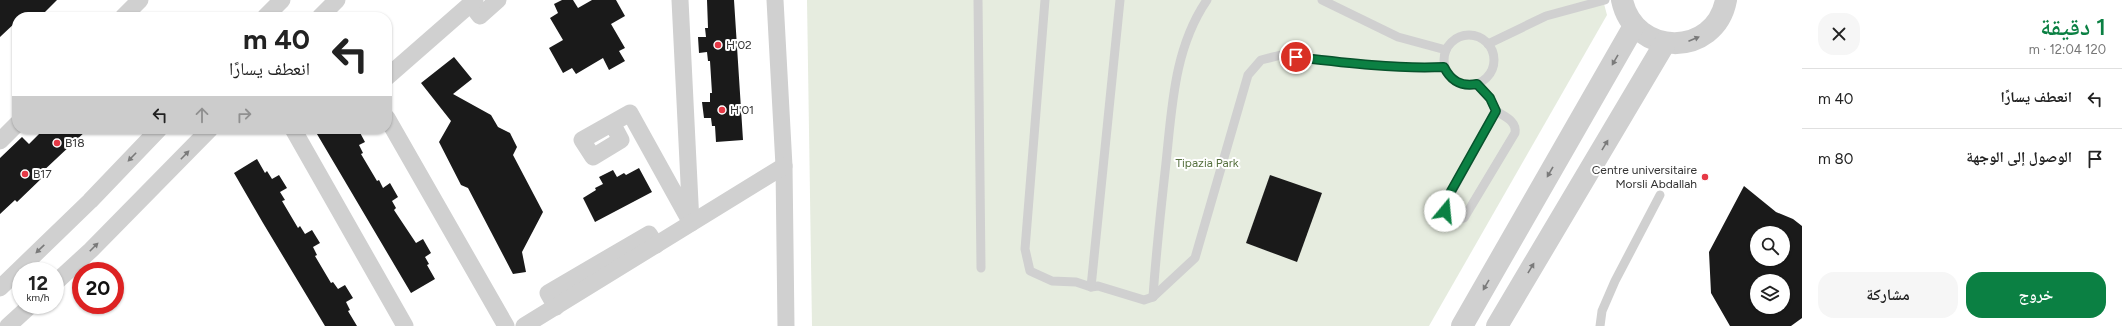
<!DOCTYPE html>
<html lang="ar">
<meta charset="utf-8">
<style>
:root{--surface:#fff;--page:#f6f6f6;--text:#222;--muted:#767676;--line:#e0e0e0;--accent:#0b8043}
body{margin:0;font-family:Figtree,"Noto Naskh Arabic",sans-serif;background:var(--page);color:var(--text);direction:rtl;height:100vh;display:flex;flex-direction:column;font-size:15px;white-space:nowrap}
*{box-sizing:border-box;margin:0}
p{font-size:13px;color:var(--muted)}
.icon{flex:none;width:22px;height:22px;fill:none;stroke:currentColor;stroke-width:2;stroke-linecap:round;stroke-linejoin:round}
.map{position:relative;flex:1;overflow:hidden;direction:ltr}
.drawer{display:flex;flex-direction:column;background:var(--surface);width:320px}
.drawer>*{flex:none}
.guide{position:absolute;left:12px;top:12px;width:380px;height:122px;border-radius:16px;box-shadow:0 1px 3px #0004;direction:rtl;background:#fff;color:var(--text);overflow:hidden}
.tools{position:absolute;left:1750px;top:226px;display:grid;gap:8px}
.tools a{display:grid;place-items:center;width:40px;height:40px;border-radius:50%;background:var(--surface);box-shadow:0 1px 3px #0004;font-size:20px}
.speed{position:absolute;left:12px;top:262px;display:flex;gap:8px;font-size:20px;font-weight:700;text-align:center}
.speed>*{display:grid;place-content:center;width:52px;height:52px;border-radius:50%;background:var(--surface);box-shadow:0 1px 3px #0004;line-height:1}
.speed small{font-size:10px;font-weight:400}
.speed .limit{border:6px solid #d22;background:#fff;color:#111}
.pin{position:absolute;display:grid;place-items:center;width:34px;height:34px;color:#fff;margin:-17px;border:2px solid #fff;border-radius:50%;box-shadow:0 1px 4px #0007}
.me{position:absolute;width:44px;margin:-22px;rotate:17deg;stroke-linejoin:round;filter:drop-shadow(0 0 3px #0008)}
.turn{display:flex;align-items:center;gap:14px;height:84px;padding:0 16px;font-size:18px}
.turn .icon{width:52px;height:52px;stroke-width:2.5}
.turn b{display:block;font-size:28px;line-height:34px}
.lanes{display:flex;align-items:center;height:38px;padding:0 16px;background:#0003;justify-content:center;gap:20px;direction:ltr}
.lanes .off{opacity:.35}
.round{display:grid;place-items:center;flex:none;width:42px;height:42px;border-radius:16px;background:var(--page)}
.head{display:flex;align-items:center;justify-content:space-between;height:68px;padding:0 16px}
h1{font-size:24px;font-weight:600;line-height:30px;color:var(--accent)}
.cta{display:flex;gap:8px;margin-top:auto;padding:8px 16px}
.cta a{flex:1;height:46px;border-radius:16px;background:var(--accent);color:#fff;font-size:16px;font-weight:600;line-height:46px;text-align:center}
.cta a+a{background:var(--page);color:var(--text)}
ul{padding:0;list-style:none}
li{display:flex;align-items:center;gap:12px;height:60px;padding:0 16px;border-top:1px solid var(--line)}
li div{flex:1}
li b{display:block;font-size:15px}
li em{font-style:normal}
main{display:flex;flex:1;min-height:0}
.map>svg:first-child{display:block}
.green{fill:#e6ecdf}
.building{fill:#1a1a1a;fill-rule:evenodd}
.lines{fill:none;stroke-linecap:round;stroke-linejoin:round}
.service{stroke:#d0d0d0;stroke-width:9}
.minor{stroke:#d0d0d0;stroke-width:17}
.tertiary{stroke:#d0d0d0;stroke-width:22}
.oneway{fill:#7a7a7a}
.route-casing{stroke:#07532c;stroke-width:10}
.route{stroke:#0b8043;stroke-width:7}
.poi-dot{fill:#e63946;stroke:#fff;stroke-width:1.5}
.labels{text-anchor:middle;stroke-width:4;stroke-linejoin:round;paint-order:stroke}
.poi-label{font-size:12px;fill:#333;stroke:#fff;text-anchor:start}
.park-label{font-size:12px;fill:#56703f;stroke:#fff}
</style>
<main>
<section class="drawer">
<div class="head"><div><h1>1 دقيقة</h1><p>120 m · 12:04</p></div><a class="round"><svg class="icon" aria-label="close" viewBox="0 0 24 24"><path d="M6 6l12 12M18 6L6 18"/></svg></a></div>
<ul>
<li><svg class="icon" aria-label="left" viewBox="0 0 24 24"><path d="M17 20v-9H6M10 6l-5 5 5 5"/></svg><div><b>انعطف يسارًا</b></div><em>40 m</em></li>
<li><svg class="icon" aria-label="arrive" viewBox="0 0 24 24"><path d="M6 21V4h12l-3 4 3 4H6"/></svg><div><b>الوصول إلى الوجهة</b></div><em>80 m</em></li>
</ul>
<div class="cta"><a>خروج</a><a>مشاركة</a></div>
</section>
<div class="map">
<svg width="1802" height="326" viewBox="0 0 1802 326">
<rect width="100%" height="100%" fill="#fff"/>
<path class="green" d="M807,0h796l4,15 -178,311h-617z"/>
<g class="building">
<path d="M0,0h57l-17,17h-23v4l-17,16z"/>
<path d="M562,0h11l5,8 14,-8h24l9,16 -14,8 14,24 -6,3 6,10 -16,9 -6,-12 -27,16 -4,-6 -9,5 -14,-25 14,-8 -13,-22 8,-5 -4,-9z"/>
<path d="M707,0h27l9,140 -27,2 -1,-16h-3l-1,-8h-7l-2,-16h8v-9h2l-2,-32h-2l-1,-9 -8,1 -1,-16h8l-1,-9h3z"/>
<path d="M454,57l18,22 -19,15 38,21 7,12 12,6 7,14 -4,8 30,57 -21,40 4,20 -13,2 -45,-86 -7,-3 -22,-43 12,-21 -30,-38z"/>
<path d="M44,129h44l-48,45 3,3 -26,25 -2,-2 -15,14v-56l22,-21 7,7z"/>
<path d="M314,129h44l7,13 -6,3 4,8 -2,1 16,27 2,-1 4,8 7,-5 8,14 -6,4 4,7 -2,2 22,33 7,-4 8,14 -6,4 4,7 -2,1 8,14 -24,14z"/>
<path d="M257,159l8,14 2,-2 5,8 7,-4 8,13 -7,4 5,8 -3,1 16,27 2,-2 5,8 7,-4 8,13 -7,4 4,8 -2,1 16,27 2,-1 5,7 7,-4 8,13 -7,4 4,8 -2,1 9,15h-32l-62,-103 -29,-50z"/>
<path d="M639,168l13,24 -57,30 -12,-24 13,-8 -1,-2 8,-4 -4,-7 14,-7 4,7 7,-4 2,2z"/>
<path d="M1270,175l52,18 -25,69 -51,-19z"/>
<path d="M1744,186l32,26 17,7 9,7v92l-11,8h-61l-19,-33 -2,-41zM1757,233h26v26h-26zM1757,281h26v26h-26z"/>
</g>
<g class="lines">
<g class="service">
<path d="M978,0l3,268"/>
<path d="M1045,0l-20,249 5,22 22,10 24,1 15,5 7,-1 46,14 9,-3 42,-39 53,-183 13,-15 20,-5 79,9 59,4 26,-1"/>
<path d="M1322,0l76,37 48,13"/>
<circle cx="1469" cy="60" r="25"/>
<path d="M1488,44l58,-28 59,-16"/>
<path d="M1477,85l13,13 6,13 -52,95 1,5 11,9 8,-2 51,-85c2,-12 -10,-16 -19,-22"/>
<path d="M1091,287l29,-287"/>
<path d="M1153,297c3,-45 8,-89 13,-134 6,-56 8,-115 41,-163"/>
<path d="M1600,326l2,-15 13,-30 45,-86"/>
</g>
<g class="minor">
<path d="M775,0l9,166 2,160"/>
<path d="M470,3l10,13 18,-16"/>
<path d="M123,17l17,-17"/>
<path d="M265,17l17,-17"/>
<path d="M320,17l17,-17"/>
<path d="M387,77l88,-77"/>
<path d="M387,118l119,208"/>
<path d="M612,123l9,17 -28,17 -11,-17 48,-27 61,110 -11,-223"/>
<path d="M293,129l112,197"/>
<path d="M0,141l17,-17"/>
<path d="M55,283l36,-33 119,-121"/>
<path d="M0,288l90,-87 69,-72"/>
<path d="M556,307l-8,-14 101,-59 7,11"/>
<path d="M8,326l23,-21"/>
<path d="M524,326l260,-160"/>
</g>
<g class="tertiary">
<path d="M1622,0c12,57 93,58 104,0"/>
<path d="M1462,326l172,-300"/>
<path d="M1497,326l168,-283"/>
</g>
</g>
<defs><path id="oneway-solid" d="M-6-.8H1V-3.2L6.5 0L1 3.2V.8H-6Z"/></defs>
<g class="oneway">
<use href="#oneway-solid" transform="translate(1694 39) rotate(-23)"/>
<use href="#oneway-solid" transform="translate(1615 60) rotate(120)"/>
<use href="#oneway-solid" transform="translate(1605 145) rotate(-59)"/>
<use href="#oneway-solid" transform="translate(185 155) rotate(-46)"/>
<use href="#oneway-solid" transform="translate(132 157) rotate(134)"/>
<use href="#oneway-solid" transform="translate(1550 172) rotate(120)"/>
<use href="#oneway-solid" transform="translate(94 247) rotate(-45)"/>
<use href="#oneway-solid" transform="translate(40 249) rotate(136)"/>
<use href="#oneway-solid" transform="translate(1531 268) rotate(-59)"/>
<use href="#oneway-solid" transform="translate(1486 285) rotate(120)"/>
</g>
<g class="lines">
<g class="route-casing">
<path id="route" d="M1296,57c50,6 99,12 148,10 7,14 17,20 33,17l13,14 6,13 -51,91 -1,4 1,5"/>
</g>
<use href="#route" class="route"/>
</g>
<g class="poi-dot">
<circle cx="718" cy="45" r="4"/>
<circle cx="722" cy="110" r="4"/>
<circle cx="57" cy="143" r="4"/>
<circle cx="25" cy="174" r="4"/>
<circle cx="1705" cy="177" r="4"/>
</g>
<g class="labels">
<g class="poi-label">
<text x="726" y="49">H'02</text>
<text x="730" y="114">H'01</text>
<text x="65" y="147">B18</text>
<text x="1697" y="174" text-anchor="end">Centre universitaire<tspan x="1697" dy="14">Morsli Abdallah</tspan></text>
<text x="33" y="178">B17</text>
</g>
<g class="park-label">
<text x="1207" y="167">Tipazia Park</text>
</g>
</g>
</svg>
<div class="tools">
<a><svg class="icon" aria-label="search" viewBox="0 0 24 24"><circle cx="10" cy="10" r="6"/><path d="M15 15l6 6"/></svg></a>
<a><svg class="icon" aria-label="layers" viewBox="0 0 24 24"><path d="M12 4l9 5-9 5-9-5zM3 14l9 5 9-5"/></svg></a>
</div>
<div class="speed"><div>12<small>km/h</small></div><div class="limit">20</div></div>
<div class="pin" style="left:1296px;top:57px;background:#d93025"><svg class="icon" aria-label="arrive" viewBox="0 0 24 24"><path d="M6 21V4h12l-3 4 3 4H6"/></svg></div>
<svg class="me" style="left:1445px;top:211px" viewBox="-20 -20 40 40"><circle r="19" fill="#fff"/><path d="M0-13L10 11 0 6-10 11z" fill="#0b8043"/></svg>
<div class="guide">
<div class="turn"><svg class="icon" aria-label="left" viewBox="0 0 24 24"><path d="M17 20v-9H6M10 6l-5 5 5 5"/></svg><div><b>40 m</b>انعطف يسارًا</div></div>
<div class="lanes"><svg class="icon" aria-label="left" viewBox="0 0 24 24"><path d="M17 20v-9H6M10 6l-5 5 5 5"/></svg><svg class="icon off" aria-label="ahead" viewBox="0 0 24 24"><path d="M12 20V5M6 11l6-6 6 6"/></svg><svg class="icon off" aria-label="right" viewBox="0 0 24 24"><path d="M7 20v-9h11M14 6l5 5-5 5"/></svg></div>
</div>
</div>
</main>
